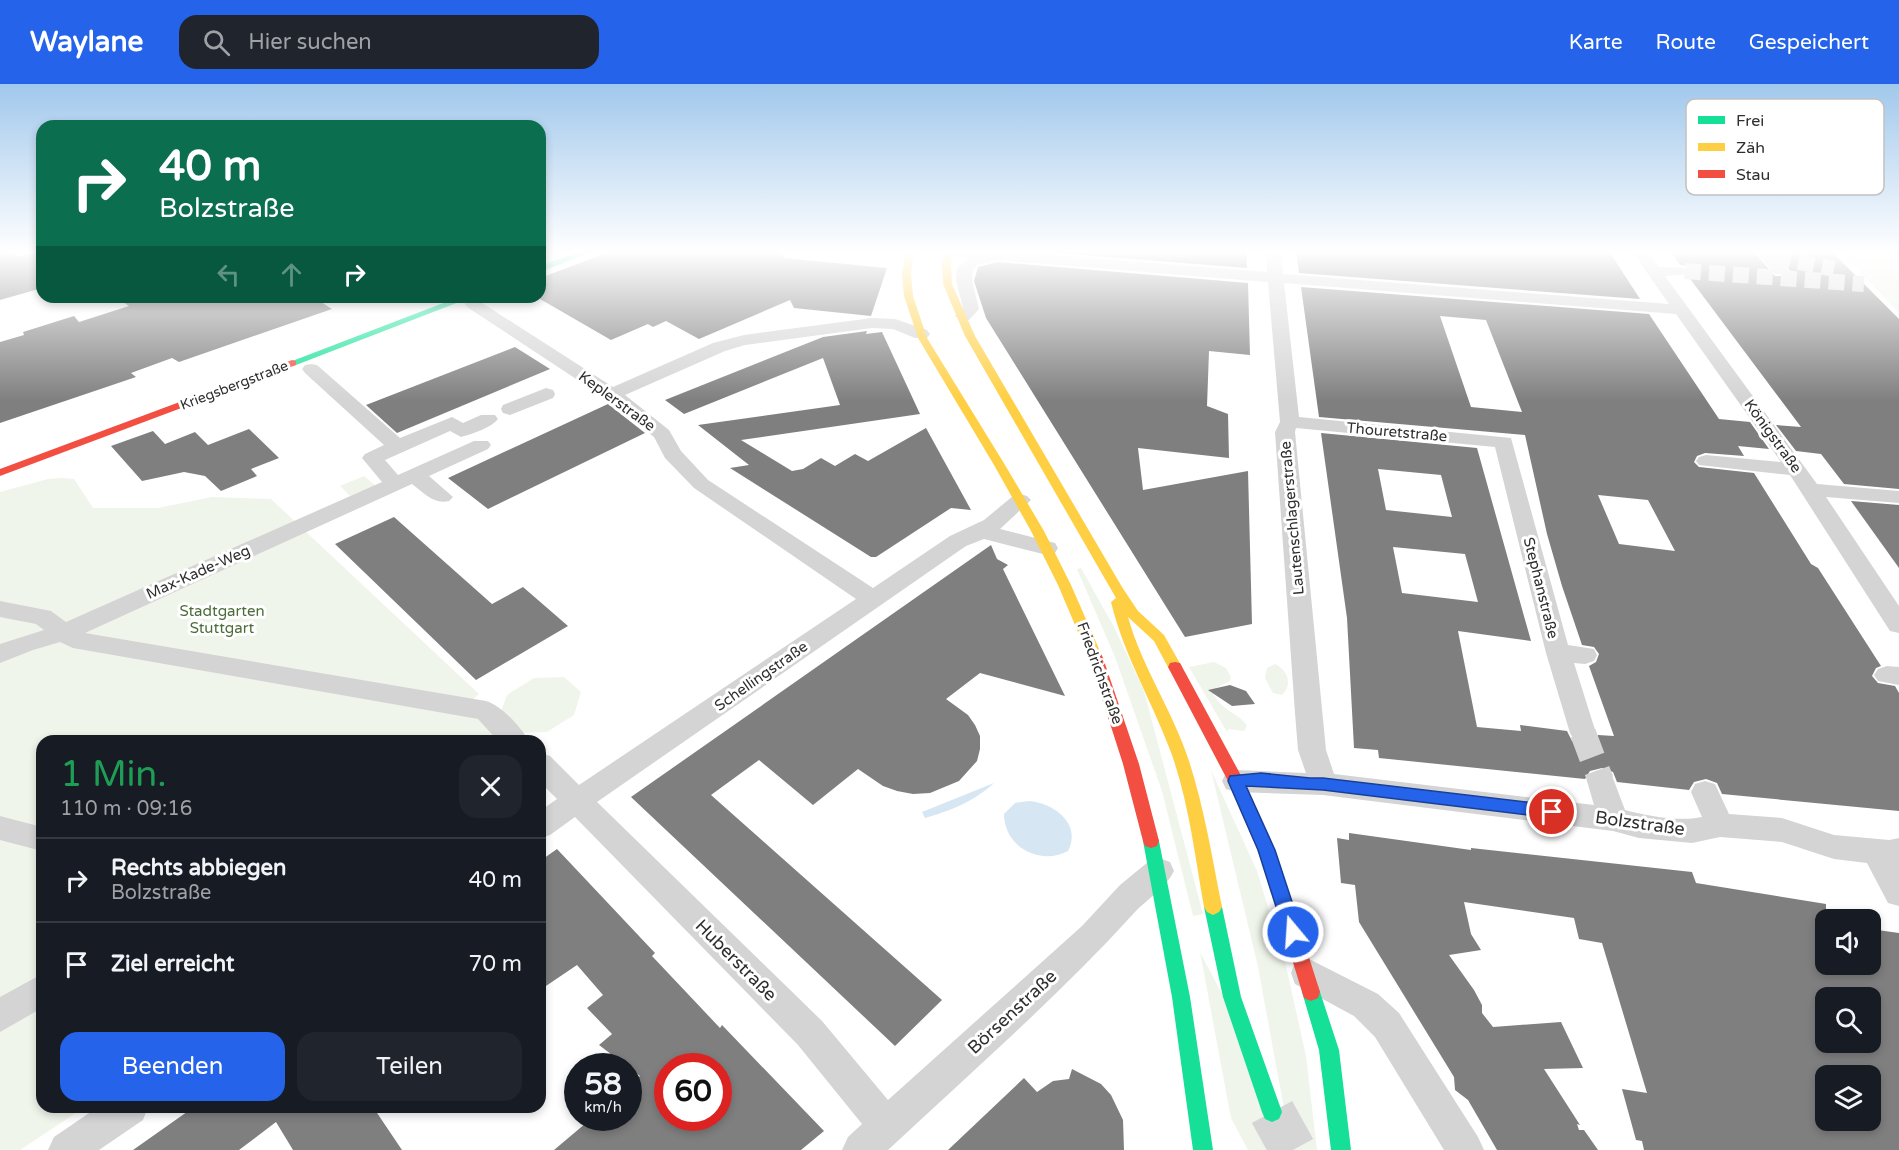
<!DOCTYPE html>
<html lang="de">
<meta charset="utf-8">
<style>
:root{--surface:#171b24;--page:#20242c;--text:#f1f3f6;--muted:#9ea1a6;--line:#363941;--accent:#2563eb}
body{margin:0;font-family:"Varela Round",sans-serif;background:var(--page);color:var(--text);height:100vh;display:flex;flex-direction:column;font-size:22px;white-space:nowrap}
*{box-sizing:border-box;margin:0}
p{font-size:20px;color:var(--muted)}
.icon{flex:none;width:33px;height:33px;fill:none;stroke:currentColor;stroke-width:2;stroke-linecap:round;stroke-linejoin:round}
.map{position:relative;flex:1;overflow:hidden}
.panel{position:absolute;left:36px;top:651px;width:510px;height:378px;display:flex;flex-direction:column;background:var(--surface);border-radius:18px;box-shadow:0 3px 9px #0003}
.panel>*{flex:none}
.banner{position:absolute;left:36px;top:36px;width:510px;height:183px;border-radius:18px;box-shadow:0 3px 9px #0003;background:#0b6e4f;color:#fff;overflow:hidden}
.buttons{position:absolute;left:1815px;top:825px;display:grid;gap:12px}
.buttons a{display:grid;place-items:center;width:66px;height:66px;border-radius:12px;background:var(--surface);box-shadow:0 3px 9px #0003;font-size:30px}
.speed{position:absolute;left:564px;top:969px;display:flex;gap:12px;font-size:30px;font-weight:700;text-align:center}
.speed>*{display:grid;place-content:center;width:78px;height:78px;border-radius:50%;background:var(--surface);box-shadow:0 3px 9px #0003;line-height:1}
.speed small{font-size:15px;font-weight:400}
.speed .limit{border:9px solid #d22;background:#fff;color:#111}
.pin{position:absolute;display:grid;place-items:center;width:51px;height:51px;color:#fff;margin:-26px;border:3px solid #fff;border-radius:50%;box-shadow:0 2px 6px #0007}
.me{position:absolute;width:66px;margin:-33px;rotate:342deg;stroke-linejoin:round;filter:drop-shadow(0 0 4px #0008)}
.turn{display:flex;align-items:center;gap:21px;height:126px;padding:0 24px;font-size:27px}
.turn .icon{width:78px;height:78px;stroke-width:2.5}
.turn b{display:block;font-size:42px;line-height:51px}
.lanes{display:flex;align-items:center;height:57px;padding:0 24px;background:#0003;justify-content:center;gap:30px;direction:ltr}
.lanes .off{opacity:.35}
.round{display:grid;place-items:center;flex:none;width:63px;height:63px;border-radius:18px;background:var(--page)}
.overview{display:flex;align-items:center;justify-content:space-between;height:102px;padding:0 24px}
h1{font-size:36px;font-weight:600;line-height:45px;color:#1e9e55}
.action{display:flex;gap:12px;margin-top:auto;padding:12px 24px}
.action a{flex:1;height:69px;border-radius:18px;background:var(--accent);color:#fff;font-size:24px;font-weight:600;line-height:69px;text-align:center}
.action a+a{background:var(--page);color:var(--text)}
ul{padding:0;list-style:none}
li{display:flex;align-items:center;gap:18px;height:84px;padding:0 24px;border-top:2px solid var(--line)}
li div{flex:1}
li b{display:block;font-size:22px}
li em{font-style:normal}
header{display:flex;align-items:center;gap:36px;box-sizing:border-box;height:84px;padding:0 30px;background:var(--accent);color:#fff}
header strong{font-size:28px}
nav{display:flex;gap:33px;margin-inline-start:auto;font-size:21px}
.search{width:420px;height:54px;background:var(--page);display:flex;align-items:center;gap:15px;box-sizing:border-box;padding:0 21px;border-radius:18px;color:var(--muted);font-size:22px}
.map>svg:first-child{display:block}
.green{fill:#f0f5eb}
.water{fill:#d7e6f3}
.building{fill:#7f7f7f;fill-rule:evenodd}
.lines{fill:none;stroke-linecap:round;stroke-linejoin:round}
.street-tunnel-far1{stroke:#d5d5d5;stroke-width:16;stroke-dasharray:16 8;stroke-linecap:butt}
.street-tunnel{stroke:#d5d5d5;stroke-width:26;stroke-dasharray:26 14;stroke-linecap:butt}
.primary-tunnel{stroke:#d5d5d5;stroke-width:46;stroke-dasharray:46 22;stroke-linecap:butt}
.street{fill:#d4d4d4;fill-rule:evenodd}
.fast{fill:#16e098;fill-rule:evenodd}
.slow{fill:#ffcf43;fill-rule:evenodd}
.jam{fill:#f24e42;fill-rule:evenodd}
.route{fill:#2563eb;stroke:#184099;stroke-width:1.5}
.labels{text-anchor:middle;stroke-width:6;stroke-linejoin:round;paint-order:stroke}
.far-street-label{font-size:14px;fill:#2f2f2f;stroke:#fff}
.street-label{font-size:15px;fill:#2f2f2f;stroke:#fff}
.park-label{font-size:15px;fill:#4c6d39;stroke:#fff}
.near-street-label{font-size:18px;fill:#2f2f2f;stroke:#fff}
.key{fill:#fff;stroke:#c1c1c1;stroke-width:1.5}
.key-label{font-size:16px;fill:#2f2f2f}
</style>
<header>
<strong>Waylane</strong>
<div class="search"><svg class="icon" aria-label="search" viewBox="0 0 24 24"><circle cx="10" cy="10" r="6"/><path d="M15 15l6 6"/></svg>Hier suchen</div>
<nav><a>Karte</a><a>Route</a><a>Gespeichert</a></nav>
</header>
<div class="map">
<svg width="1899" height="1066" viewBox="0 0 1899 1066">
<rect width="100%" height="100%" fill="#fff"/>
<g class="green">
<path d="M1840,167h59v62z"/>
<path d="M364,392l12,10 -26,10 -10,-10z"/>
<path d="M62,394l12,1 19,29h65l54,-11 59,2 208,195 -6,5 26,18 8,-22 27,-17 30,-1 17,15 -7,23 -27,17 -31,1 7,8h-481v366h43l-65,43h-20v-658l48,-13z"/>
<path d="M1081,484l33,59 30,64 59,223 -10,2 -31,-125 -47,-134 -38,-88z"/>
<path d="M1214,578l12,6 5,9 -1,4 -14,7 -2,7c9,17 27,19 33,31l-3,5 -15,-2 -2,3 -38,-65z"/>
<path d="M1275,580c13,6 18,21 7,31l-9,-2 -8,-15 2,-10z"/>
<path d="M1211,686l46,101 29,95 20,90 11,94h-69l-17,-32 -31,-166 85,162 -27,-147z"/>
</g>
<g class="water">
<path d="M994,699c-21,19 -42,27 -69,35l-3,-6z"/>
<path d="M1029,717c25,2 53,23 39,50 -28,15 -64,-4 -64,-37l11,-11z"/>
</g>
<g class="building">
<path d="M0,167h12l6,6 24,-6v37l-42,12z"/>
<path d="M612,167h169l3,7 103,10 -16,48 -77,-8 -4,-8 -91,39 -33,-18 -13,6 -5,-3 -37,16 -71,-41v-21z"/>
<path d="M1032,167h214l1,17z"/>
<path d="M1296,167h313l31,48 -341,-26z"/>
<path d="M1670,167h83l22,25h10l5,-5 -16,-20h57l68,68v170l-55,-5 -23,-30 -25,-3 -20,-26 25,2 -113,-151 7,-3v-4l-5,-3 -10,-1z"/>
<path d="M997,178l251,21 2,72 -41,-4 -2,55 21,8 1,44 -91,-10 5,42 105,-19 4,153 -67,13 -199,-319 -12,-37 4,-14z"/>
<path d="M1301,203l348,27 70,105 31,3 19,27 -31,-3 6,10 -39,-3 -8,3 -3,6 5,5 55,6 57,91 7,4 63,98 -5,2 -4,8 6,7 17,3 4,7v118l-177,-17 -5,-11 -11,-4 -12,3 -5,8 -72,-8 -4,-10 -11,-4 -12,3 -5,8 -206,-21 -1,-8 -24,-2 -7,-130 -26,-185 156,15 54,193 -73,-10 19,96 44,4 -1,-6 47,6 5,10 10,4 11,-3 5,-7 16,1 -25,-70 7,-4 3,-8 -5,-7 -12,-2 -20,-59 -15,-52 -22,-99 -206,-18zM1440,232l46,4 36,92 -51,-5zM1378,385l63,6 11,42 -66,-7zM1598,411l50,5 27,51 -56,-7zM1393,463l72,7 13,48 -76,-9z"/>
<path d="M116,213h197l19,12 -153,53 -7,-4 -41,15 5,4 -136,46v-81l24,-7 -1,-3 51,-16 5,6 50,-16z"/>
<path d="M867,247l-1,3 16,-2 38,82 -179,26 51,31 11,-2 18,-11 14,8 20,-12 13,7 58,-33 45,82 -20,-2 -75,49h-5l-141,-89 19,-3 -51,-40 142,-20 -17,-47 -139,56 -19,-14 158,-63z"/>
<path d="M515,263l35,22 -153,64 -31,-28z"/>
<path d="M608,320l37,29 -157,76 -40,-31z"/>
<path d="M249,345l30,29 -28,11 6,7 -36,15 -16,-15 -21,-4 -42,9 -31,-35 42,-15 12,13 30,-12 13,13z"/>
<path d="M1851,417l48,4v63z"/>
<path d="M394,433l98,87 31,-17 45,39 -92,54 -141,-136z"/>
<path d="M991,461l6,14 11,6 -5,4 62,127 -85,-23 -34,26 22,16 7,10 5,11v13l-3,12 -18,20 -29,12 -17,1 -16,-3 -14,-5 -25,-17 -45,36 -54,-45 -48,35 231,205 -47,46 -264,-249z"/>
<path d="M1230,601l16,6 9,13 -23,2 -24,-16z"/>
<path d="M1349,749l122,17v-2l221,24 4,11 130,21v60h44v-35l29,4v217h-255l-2,-9 -6,-1 -14,-51 25,4 -45,-150 -23,-4 -5,-21 -110,-16 7,32 10,16 -32,5 25,35 8,15v8l11,14 68,-5 22,46 -39,1 36,56 -3,-1 2,6h5l14,20h-101l-29,-50 -13,-10 -1,-13 -95,-155 -4,-37 -14,-2 -4,-45 12,2zM1826,914h44v44h-44zM1826,992h44v44h-44z"/>
<path d="M557,765l98,104 -3,3 68,72 2,-3 102,106 -23,19h-247l38,-32h36v-32l12,-10 -41,-31 13,-11 -25,-26 16,-13 -26,-30 -37,25v-129zM668,982h50v52h-50z"/>
<path d="M1072,985l29,15 10,11 12,25 1,30h-176l76,-72 13,14 16,-11 16,-2z"/>
<path d="M194,1023h179l29,43h-109l-17,-28 -37,28h-106z"/>
</g>
<g class="lines">
<g class="street-tunnel-far1">
<path d="M1775,173l59,12"/>
<path d="M1685,187l179,13"/>
</g>
<path class="street-tunnel" d="M1583,649l18,48"/>
<path class="primary-tunnel" d="M1272,1028l21,38"/>
<g class="street">
<path d="M942,167h56l269,21 -1,-21h15l2,23 386,30 -37,-53h15l12,16 31,1 3,3 -3,3 -25,2 152,208 82,7v12l-73,-6 73,109v27l-9,-2 -100,-156 -91,-10 -3,-4 3,-4 7,-2 75,7 -105,-148 -392,-31 15,134 212,21 57,207 26,4 3,6 -3,6 -9,3 -11,-1 22,70 -4,7 -9,3 -9,-3 -4,-7 -24,-80 -51,-206 -199,-19 -1,4 31,318 8,24 260,31 -7,-24 4,-8 10,-3 10,3 14,37c23,6 53,12 77,7l-11,-25 4,-8 10,-3 10,3 14,30 53,4 52,17 55,5 10,-2v68l-11,-3 -21,-40 -33,-4 -52,-17 -62,-5 -28,6 -53,-5 -26,-7 -290,-36 -87,-3 -10,-3 -4,-8 4,-8 10,-3 70,3 -8,-23 -3,-37 -20,-281 5,-10 -12,-140 -271,-22 -20,5 -4,4 -1,11 7,29 -10,11 -6,1 -8,-5 8,-8 -7,-28 1,-12 12,-10 -25,-3z"/>
<path d="M1755,167h16l17,20 -3,3h-10z"/>
<path d="M461,213h16l2,4 134,86 100,-44 31,-8 128,-17 23,1 32,11 3,4 -3,4h-12l-22,-9 -21,-1 -127,17 -20,6 -100,44 44,35 12,21 27,29 165,108 77,-52 34,-16 29,-24 7,-2 7,2 4,4 -31,29 55,14 3,5 -3,5 -8,2 -63,-16 -18,7 -369,256 225,219 66,79 194,-174 38,-41 28,-23 11,-4 11,4 4,9c-8,17 -27,28 -40,42 -76,84 -164,160 -246,237h-46l6,-13 14,-13 -64,-79 -223,-228 -25,18 -10,3v-27l17,-12 -17,-17v-29l10,3 29,29 277,-186 -162,-111 -29,-30 -11,-21 -49,-39 -138,-91z"/>
<path d="M311,280l6,1 83,73 52,-21 11,6 18,-8h14l3,4c-7,9 -26,15 -37,18l-11,-6 -65,29 13,15 76,-34h14l3,4 -3,4 -59,27 24,21 -4,4c-15,4 -25,-8 -37,-17l-327,149 401,68c16,5 34,25 43,40h-31l-20,-22 -405,-71 -13,-6 -27,8 -33,13v-19l44,-14 -8,-6 -36,-7v-16l51,10 15,11 316,-140 -20,-24 3,-4 19,-9 -79,-72 -3,-4 3,-4z"/>
<path d="M546,304l7,2 2,4 -2,4 -43,17 -7,-2 -2,-4 2,-4z"/>
<path d="M1887,582l12,1v18l-21,-4 -4,-6 4,-6z"/>
<path d="M0,732l42,11v24l-42,-11z"/>
<path d="M1307,874l71,36 21,19 79,124 6,13h-40l-69,-113 -21,-21 -59,-32 -4,-11 4,-11z"/>
<path d="M42,890v34l-42,24v-35z"/>
<path d="M98,1023h50l-5,13 -44,30h-51l6,-13z"/>
</g>
<g class="fast">
<path d="M581,167h13l-54,21v-6z"/>
<path d="M459,213h13l-176,68 -4,1 -5,-3z"/>
<path d="M1151,750l6,2 2,5 31,156 23,153h-20l-21,-153 -29,-156 2,-5z"/>
<path d="M1213,815l6,3 3,5 19,90 41,115 -3,7 -7,3 -7,-3 -3,-7 -39,-115 -19,-90 3,-5z"/>
<path d="M1311,899l7,3 2,6 19,58 12,100h-20l-12,-100 -17,-58 2,-6z"/>
</g>
<g class="slow">
<path d="M906,167h8l-3,23 2,22 14,42 78,127 39,66 27,54 32,73 -2,4h-10l-2,-4 -31,-73 -27,-54 -37,-66 -76,-127 -14,-42 -2,-22z"/>
<path d="M946,167h8l-3,12 1,21 23,52 147,251 16,24 26,24 18,32 -2,4h-10l-16,-30 -26,-24c14,50 44,93 60,141 16,48 24,99 34,149l-3,5 -6,3 -6,-3 -3,-5c-9,-51 -15,-103 -32,-152 -19,-52 -48,-99 -61,-153l5,-4 -151,-262 -22,-52 -1,-21z"/>
</g>
<g class="jam">
<path d="M292,276l4,1v4l-296,111v-7z"/>
<path d="M1096,569l5,1 2,4 36,106 20,77 -2,5 -6,2 -6,-2 -2,-5 -20,-77 -34,-106 2,-4z"/>
<path d="M1175,578l5,1 64,118 31,69 45,142 -2,6 -7,3 -7,-3 -2,-6 -43,-142 -31,-69 -60,-114 2,-4z"/>
</g>
</g>
<linearGradient id="sky" x2="0" y2="1"><stop stop-color="#a1c8ec"/><stop offset="0.53" stop-color="#fff"/><stop offset="1" stop-color="#fff" stop-opacity="0"/></linearGradient>
<rect width="1899" height="317" fill="url(#sky)"/>
<path class="route" d="M1261,689l49,5h13l229,27 5,2 3,5 -3,5 -5,1 -229,-28 -77,-4 29,64 27,82 -2,6 -7,2 -6,-2 -3,-6 -26,-82 -30,-69 2,-5z"/>
<g class="labels">
<g class="far-street-label">
<text transform="translate(234 301) rotate(-21)" y="5">Kriegsbergstraße</text>
</g>
<g class="street-label">
<text transform="translate(617 317) rotate(36)" y="5">Keplerstraße</text>
<text transform="translate(1397 348) rotate(5)" y="5">Thouretstraße</text>
<text transform="translate(1773 352) rotate(54)" y="5">Königstraße</text>
<text transform="translate(1292 434) rotate(-95)" y="5">Lautenschlagerstraße</text>
<text transform="translate(198 488) rotate(-24)" y="5">Max-Kade-Weg</text>
<text transform="translate(1541 504) rotate(76)" y="5">Stephanstraße</text>
<text transform="translate(1100 589) rotate(70)" y="5">Friedrichstraße</text>
<text transform="translate(761 592) rotate(-35)" y="5">Schellingstraße</text>
</g>
<g class="park-label">
<text x="222" y="532">Stadtgarten<tspan x="222" dy="17">Stuttgart</tspan></text>
</g>
<g class="near-street-label">
<text transform="translate(1640 739) rotate(8)" y="6">Bolzstraße</text>
<text transform="translate(736 876) rotate(45)" y="6">Huberstraße</text>
<text transform="translate(1012 928) rotate(-43)" y="6">Börsenstraße</text>
</g>
</g>
<rect x="1686" y="15" width="198" height="96" rx="9" class="key"/>
<rect x="1698" y="32" width="27" height="8" fill="#16e098"/>
<rect x="1698" y="59" width="27" height="8" fill="#ffcf43"/>
<rect x="1698" y="86" width="27" height="8" fill="#f24e42"/>
<g class="key-label">
<text x="1736" y="42">Frei</text>
<text x="1736" y="69">Zäh</text>
<text x="1736" y="96">Stau</text>
</g>
</svg>
<div class="buttons">
<a><svg class="icon" aria-label="sound" viewBox="0 0 24 24"><path d="M4 9h4l5-4v14l-5-4H4zM17 9q2 3 0 6"/></svg></a>
<a><svg class="icon" aria-label="search" viewBox="0 0 24 24"><circle cx="10" cy="10" r="6"/><path d="M15 15l6 6"/></svg></a>
<a><svg class="icon" aria-label="layers" viewBox="0 0 24 24"><path d="M12 4l9 5-9 5-9-5zM3 14l9 5 9-5"/></svg></a>
</div>
<div class="speed"><div>58<small>km/h</small></div><div class="limit">60</div></div>
<div class="pin" style="left:1552px;top:728px;background:#d93025"><svg class="icon" aria-label="arrive" viewBox="0 0 24 24"><path d="M6 21V4h12l-3 4 3 4H6"/></svg></div>
<svg class="me" style="left:1293px;top:848px" viewBox="-20 -20 40 40"><circle r="17" fill="#2563eb" stroke="#fff" stroke-width="3"/><path d="M0-11L8 9 0 5-8 9z" fill="#fff"/></svg>
<div class="banner">
<div class="turn"><svg class="icon" aria-label="right" viewBox="0 0 24 24"><path d="M7 20v-9h11M14 6l5 5-5 5"/></svg><div><b>40 m</b>Bolzstraße</div></div>
<div class="lanes"><svg class="icon off" aria-label="left" viewBox="0 0 24 24"><path d="M17 20v-9H6M10 6l-5 5 5 5"/></svg><svg class="icon off" aria-label="ahead" viewBox="0 0 24 24"><path d="M12 20V5M6 11l6-6 6 6"/></svg><svg class="icon" aria-label="right" viewBox="0 0 24 24"><path d="M7 20v-9h11M14 6l5 5-5 5"/></svg></div>
</div>
<section class="panel">
<div class="overview"><div><h1>1 Min.</h1><p>110 m · 09:16</p></div><a class="round"><svg class="icon" aria-label="close" viewBox="0 0 24 24"><path d="M6 6l12 12M18 6L6 18"/></svg></a></div>
<ul>
<li><svg class="icon" aria-label="right" viewBox="0 0 24 24"><path d="M7 20v-9h11M14 6l5 5-5 5"/></svg><div><b>Rechts abbiegen</b><p>Bolzstraße</p></div><em>40 m</em></li>
<li><svg class="icon" aria-label="arrive" viewBox="0 0 24 24"><path d="M6 21V4h12l-3 4 3 4H6"/></svg><div><b>Ziel erreicht</b></div><em>70 m</em></li>
</ul>
<div class="action"><a>Beenden</a><a>Teilen</a></div>
</section>
</div>
